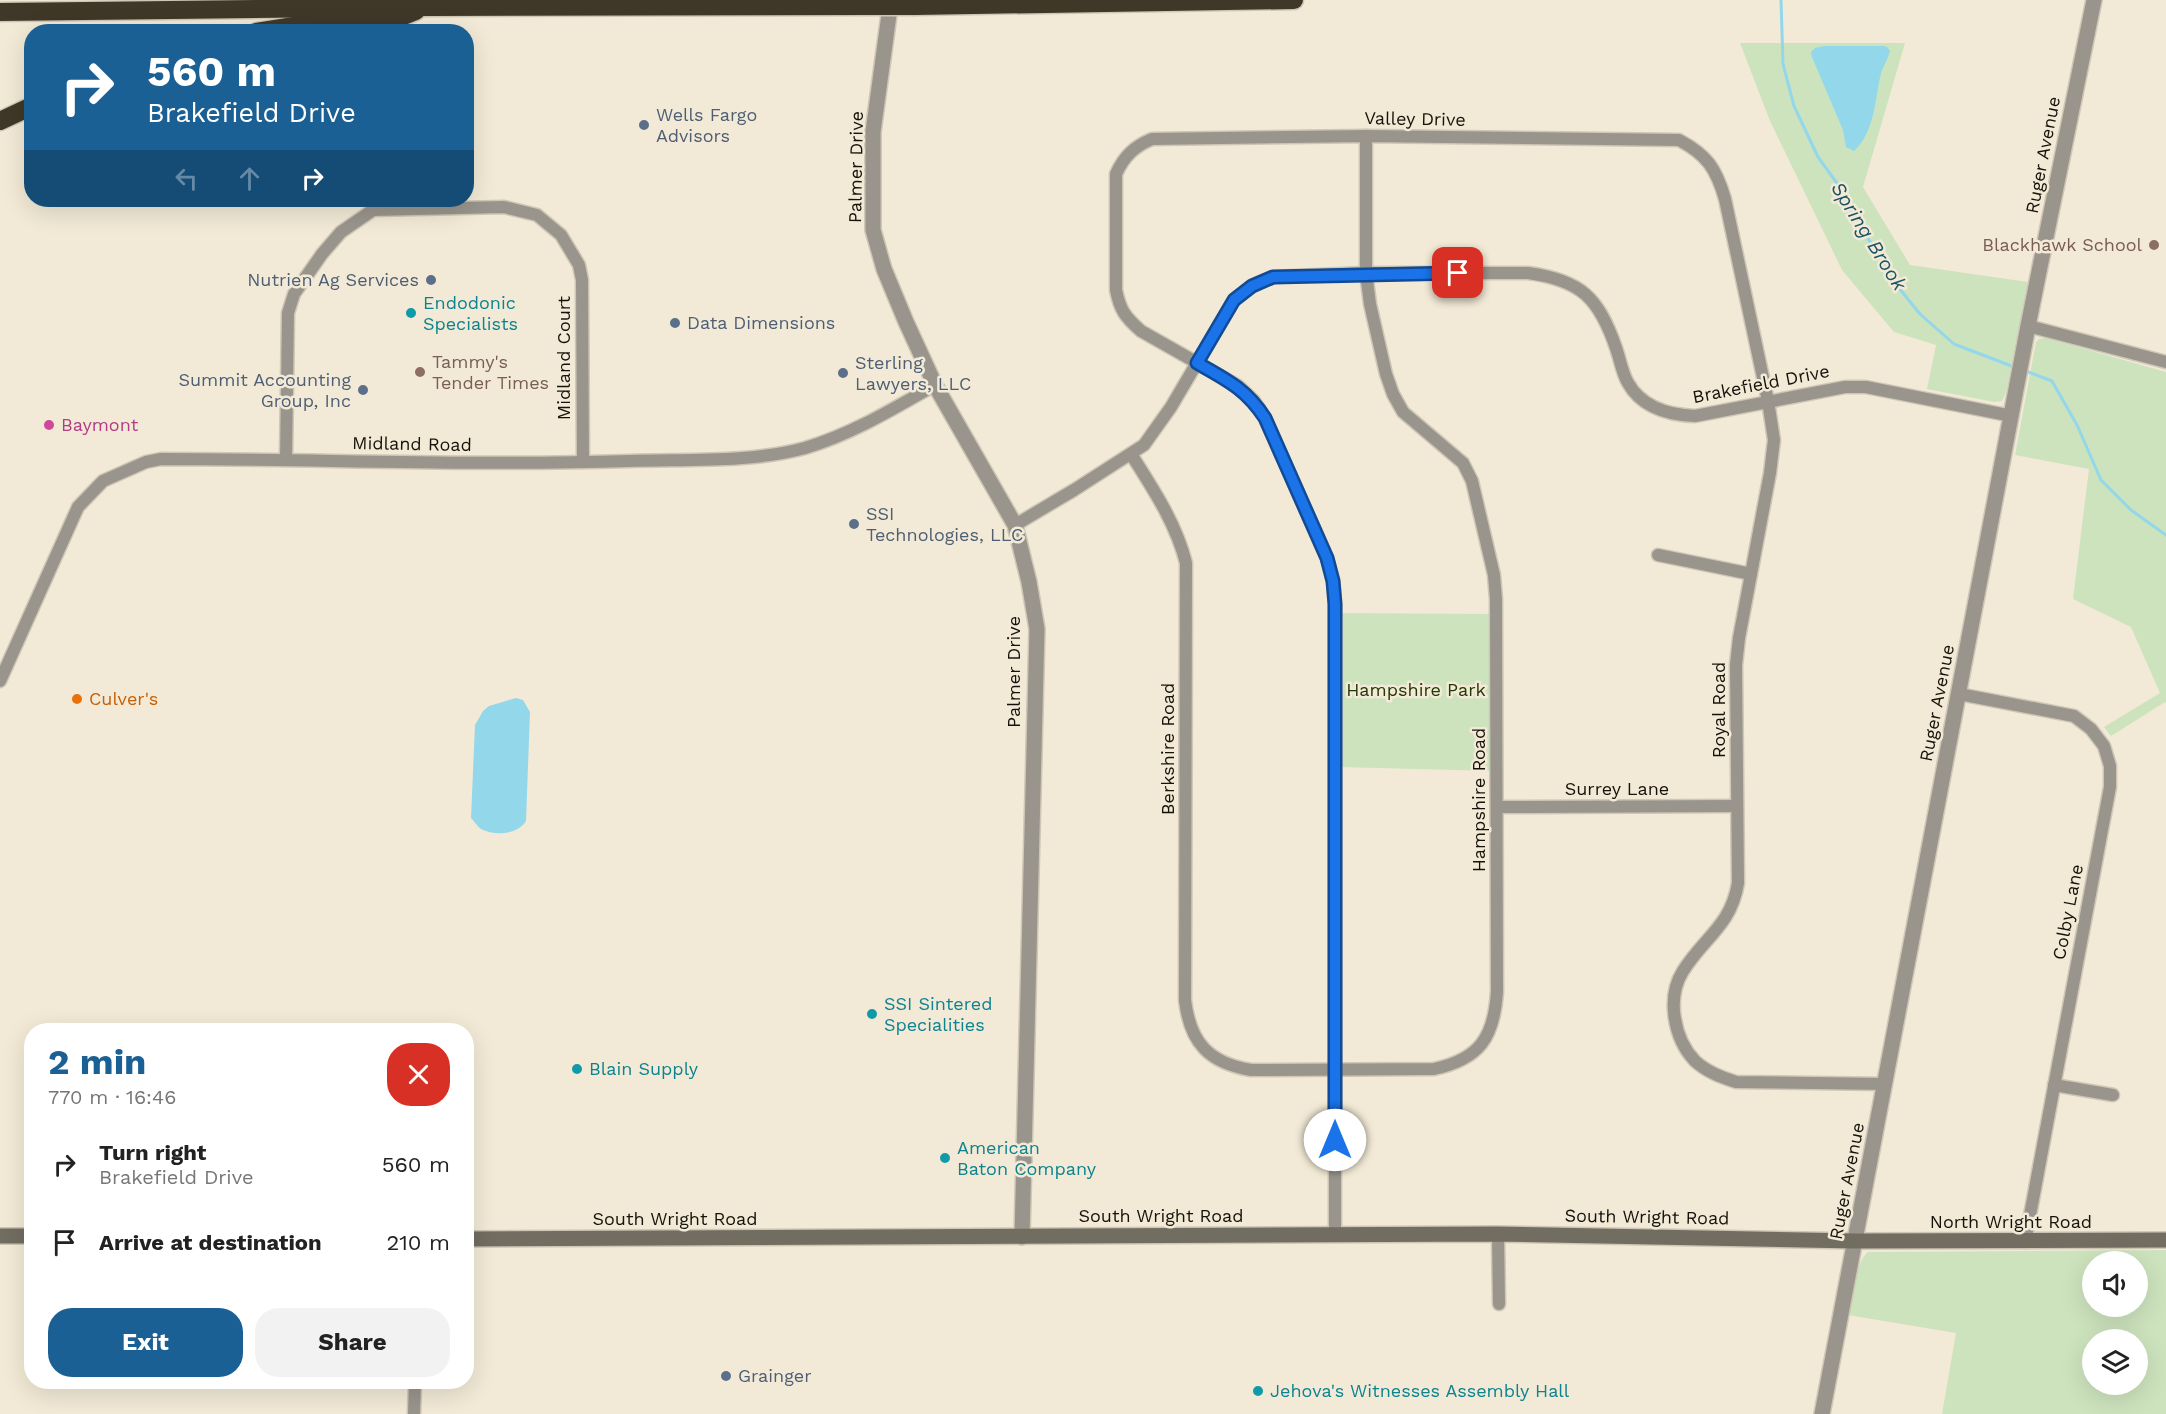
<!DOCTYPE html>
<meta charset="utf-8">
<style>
:root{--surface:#fff;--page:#f2f2f2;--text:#222;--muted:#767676;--accent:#1a6094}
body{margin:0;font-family:"Work Sans",sans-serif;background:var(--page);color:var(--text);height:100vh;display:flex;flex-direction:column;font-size:22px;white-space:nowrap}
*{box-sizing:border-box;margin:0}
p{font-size:20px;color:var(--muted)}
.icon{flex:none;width:33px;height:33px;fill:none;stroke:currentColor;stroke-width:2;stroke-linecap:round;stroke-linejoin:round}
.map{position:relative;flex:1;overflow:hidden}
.panel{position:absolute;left:24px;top:1023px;width:450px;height:366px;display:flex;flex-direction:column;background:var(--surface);border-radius:24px;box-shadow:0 6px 24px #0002}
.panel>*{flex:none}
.banner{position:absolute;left:24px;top:24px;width:450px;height:183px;border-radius:24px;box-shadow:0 6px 24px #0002;background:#1a6094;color:#fff;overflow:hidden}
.fabs{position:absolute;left:2082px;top:1251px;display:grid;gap:12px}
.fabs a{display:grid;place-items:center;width:66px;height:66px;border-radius:50%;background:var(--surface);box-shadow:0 6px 24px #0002;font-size:30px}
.pin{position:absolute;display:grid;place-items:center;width:51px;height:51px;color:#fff;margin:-26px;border-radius:12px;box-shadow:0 3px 9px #0006}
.me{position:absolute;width:66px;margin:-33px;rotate:0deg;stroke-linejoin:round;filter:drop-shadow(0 0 4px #0008)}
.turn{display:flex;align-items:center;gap:21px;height:126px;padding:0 24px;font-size:27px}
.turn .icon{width:78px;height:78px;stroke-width:2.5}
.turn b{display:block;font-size:42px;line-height:51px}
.lanes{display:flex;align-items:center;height:57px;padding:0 24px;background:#0003;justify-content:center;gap:30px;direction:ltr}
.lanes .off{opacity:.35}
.round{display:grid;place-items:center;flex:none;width:63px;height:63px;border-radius:24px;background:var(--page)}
.head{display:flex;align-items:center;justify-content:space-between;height:102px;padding:0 24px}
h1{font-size:36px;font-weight:700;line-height:45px;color:var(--accent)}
.button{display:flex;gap:12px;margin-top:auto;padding:12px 24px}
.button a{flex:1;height:69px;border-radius:24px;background:var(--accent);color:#fff;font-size:24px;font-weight:700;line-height:69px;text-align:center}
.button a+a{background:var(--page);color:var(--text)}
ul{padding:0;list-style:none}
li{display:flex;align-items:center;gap:18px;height:78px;padding:0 24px}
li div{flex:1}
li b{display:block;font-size:22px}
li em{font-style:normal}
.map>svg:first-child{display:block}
.green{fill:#cde3bd;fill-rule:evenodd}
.water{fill:#93d7eb}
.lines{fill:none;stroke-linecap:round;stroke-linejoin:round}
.stream{stroke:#93d7eb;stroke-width:3}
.minor-casing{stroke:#cfc7b6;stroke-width:15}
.tertiary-casing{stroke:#cfc7b6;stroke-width:18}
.secondary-casing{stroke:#cfc7b6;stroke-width:18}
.motorway-casing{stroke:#cfc7b6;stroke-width:21}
.minor{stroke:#99958d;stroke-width:12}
.tertiary{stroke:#99958d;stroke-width:15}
.secondary{stroke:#726d61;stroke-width:15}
.motorway{stroke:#3f3828;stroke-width:18}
.motorway-bridge-casing{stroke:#cfc7b6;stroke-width:21;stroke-linecap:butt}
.motorway-bridge{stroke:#3f3828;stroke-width:18}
.route-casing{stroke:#114b97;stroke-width:15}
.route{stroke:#1a73e8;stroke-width:10}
.service-dot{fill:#5c6f8a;stroke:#f2ead6;stroke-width:2}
.education-dot{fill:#8d6e63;stroke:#f2ead6;stroke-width:2}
.culture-dot{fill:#0f9aa8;stroke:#f2ead6;stroke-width:2}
.hotel-dot{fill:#d1479c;stroke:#f2ead6;stroke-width:2}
.food-dot{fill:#e8710a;stroke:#f2ead6;stroke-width:2}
.labels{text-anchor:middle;stroke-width:5;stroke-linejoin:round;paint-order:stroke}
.service-label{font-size:18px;fill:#4e5e75;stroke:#f2ead6;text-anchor:start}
.street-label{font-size:18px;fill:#15120b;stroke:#f2ead6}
.education-label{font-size:18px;fill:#785e54;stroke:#f2ead6;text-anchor:end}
.culture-label{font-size:18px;fill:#0d838f;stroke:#f2ead6;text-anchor:start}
.hotel-label{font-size:18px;fill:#b23c85;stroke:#f2ead6;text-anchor:start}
.park-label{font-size:18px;fill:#213a05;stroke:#f2ead6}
.food-label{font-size:18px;fill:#c56008;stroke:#f2ead6;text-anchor:start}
.water-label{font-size:20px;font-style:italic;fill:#1c5463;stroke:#f2ead6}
</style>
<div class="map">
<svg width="2166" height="1414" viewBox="0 0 2166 1414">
<rect width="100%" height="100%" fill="#f2ead6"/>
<g class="green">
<path d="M1740,43h165l-42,144 47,78 118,17 -22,110 -4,9 -8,1 -67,-13 9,-44 -42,-13 -52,-62 -72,-149z"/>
<path d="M2046,338l120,34v332l-1,-2 -54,34 -7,-9 56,-34 -29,-66 -58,-28 16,-130 -74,-14 21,-113 3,-3z"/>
<path d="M1339,613l154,1 -1,157 -153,-4z"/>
<path d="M2166,1250v164h-224l14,-81 -108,-18c3,-16 8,-54 20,-63zM2092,1262h46v44h-46zM2092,1340h46v44h-46z"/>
</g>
<g class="water">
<path d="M1824,46h59l4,1 3,4c-2,8 -7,15 -9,22 -6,25 -6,59 -27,78l-8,-4 -3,-17 -31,-73 -1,-5 4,-4z"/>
<path d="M516,698l7,2 7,12 -4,109c-9,14 -31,15 -45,8 -4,-3 -7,-8 -10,-11l4,-93 8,-14 6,-5z"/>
</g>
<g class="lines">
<g class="stream">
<path d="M1781,0l2,64 11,42 24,51 24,33 24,45 28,47 26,32 34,30 60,23"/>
<path d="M2023,370l29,11 25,44 24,55 30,30 35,25"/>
</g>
<g class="minor-casing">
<g id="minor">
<path d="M2028,326l138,36"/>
<path d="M1131,454c22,35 45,69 55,109l-1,437c5,43 24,63 66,70l183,-1c46,-10 60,-32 63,-77l-1,-393 -2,-24 -22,-94 -9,-18 -60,-51 -10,-18 -7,-20 -16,-70 -4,-31v-137"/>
<path d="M286,459l2,-146 6,-19 28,-40 19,-22 32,-22 131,-3 33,8 24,20 18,30 3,15 1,182"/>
<path d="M1015,525l59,-35 70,-45 27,-38 63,-107 18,-14 21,-9 93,-4h162c53,7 71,25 88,75 4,11 6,25 12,35 14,25 41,32 67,33l150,-29h21l146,29"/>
<path d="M1658,555l93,19"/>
<path d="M0,681l78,-174 25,-26 43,-19 15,-3c156,0 312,7 468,2 56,-2 121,2 176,-13 47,-14 88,-39 130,-63"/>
<path d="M1959,694l115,22 17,13 13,17 6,20v21l-85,455"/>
<path d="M1497,807l240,-1"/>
<path d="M2054,1085l59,10"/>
<path d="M1498,1234l1,70"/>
<path d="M1335,1235v-631l-2,-23 -6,-23 -62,-140 -11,-17 -16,-15 -97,-55c-16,-14 -21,-21 -25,-41v-116c8,-18 19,-28 36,-35l214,-3 313,4c28,15 37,28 46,59l43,202 6,39 -4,33 -31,165 -3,27 2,218c-7,43 -34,54 -55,88 -17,27 -9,68 12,90 12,11 26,16 41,21l149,2"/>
<path d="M414,1414l1,-32"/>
</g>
</g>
<g class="tertiary-casing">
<g id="tertiary">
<path d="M891,0l-18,132v98l11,39 22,53 29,63 80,140 14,57 8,47 -15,608"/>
<path d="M1822,1414l206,-1088 66,-326"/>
</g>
</g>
<g class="secondary-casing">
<g id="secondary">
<path d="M0,1236h32"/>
<path d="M466,1239l1032,-5 357,7 311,-1"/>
</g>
</g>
<g class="motorway-casing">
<g id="motorway">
<path d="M915,6l379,-6"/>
<path d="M0,12l427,-5 439,-1"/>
<path d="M256,32l38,-6 95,-4 27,-11"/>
<path d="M0,121l32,-15"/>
</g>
</g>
<use href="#minor" class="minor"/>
<use href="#tertiary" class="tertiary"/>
<use href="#secondary" class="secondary"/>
<use href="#motorway" class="motorway"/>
<g class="motorway-bridge-casing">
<path id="motorway-bridge" d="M866,6h49"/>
</g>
<use href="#motorway-bridge" class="motorway-bridge"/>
</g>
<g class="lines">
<g class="route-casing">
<path id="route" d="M1335,1140v-536l-2,-23 -6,-23 -62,-140c-19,-29 -38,-38 -68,-55l37,-63 18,-14 21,-9 185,-4"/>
</g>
<use href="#route" class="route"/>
</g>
<g class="service-dot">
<circle cx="644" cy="125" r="6"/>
<circle cx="431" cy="280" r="6"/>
<circle cx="675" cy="323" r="6"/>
<circle cx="843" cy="373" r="6"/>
<circle cx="363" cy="390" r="6"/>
<circle cx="854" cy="524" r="6"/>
<circle cx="726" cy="1376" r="6"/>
</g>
<g class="education-dot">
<circle cx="2154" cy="245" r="6"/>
<circle cx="420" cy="372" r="6"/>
</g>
<g class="culture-dot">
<circle cx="411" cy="313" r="6"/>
<circle cx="872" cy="1014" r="6"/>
<circle cx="577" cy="1069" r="6"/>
<circle cx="945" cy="1158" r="6"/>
<circle cx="1258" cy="1391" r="6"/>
</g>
<circle class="hotel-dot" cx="49" cy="425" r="6"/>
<circle class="food-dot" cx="77" cy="699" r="6"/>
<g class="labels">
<g class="service-label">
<text x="656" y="121">Wells Fargo<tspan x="656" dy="21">Advisors</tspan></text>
<text x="419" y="286" text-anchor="end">Nutrien Ag Services</text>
<text x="687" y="329">Data Dimensions</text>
<text x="855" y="369">Sterling<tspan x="855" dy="21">Lawyers, LLC</tspan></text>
<text x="351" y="386" text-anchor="end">Summit Accounting<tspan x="351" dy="21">Group, Inc</tspan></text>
<text x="866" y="520">SSI<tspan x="866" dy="21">Technologies, LLC</tspan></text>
<text x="738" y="1382">Grainger</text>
</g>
<g class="street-label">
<text transform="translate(1415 119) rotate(1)" y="6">Valley Drive</text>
<text transform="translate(2043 155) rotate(-79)" y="6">Ruger Avenue</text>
<text transform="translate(856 167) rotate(-89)" y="6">Palmer Drive</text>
<text transform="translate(564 358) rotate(-90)" y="6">Midland Court</text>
<text transform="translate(1761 384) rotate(-11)" y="6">Brakefield Drive</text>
<text transform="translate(412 444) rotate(1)" y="6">Midland Road</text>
<text transform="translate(1014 672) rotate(-90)" y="6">Palmer Drive</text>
<text transform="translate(1937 703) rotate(-79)" y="6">Ruger Avenue</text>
<text transform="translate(1719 710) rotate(-90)" y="6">Royal Road</text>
<text transform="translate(1168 749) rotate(-90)" y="6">Berkshire Road</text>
<text x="1617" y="795">Surrey Lane</text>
<text transform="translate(1479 800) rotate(-90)" y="6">Hampshire Road</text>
<text transform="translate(2068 912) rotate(-79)" y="6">Colby Lane</text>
<text transform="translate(1847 1181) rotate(-79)" y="6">Ruger Avenue</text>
<text x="1161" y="1222">South Wright Road</text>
<text transform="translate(1647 1217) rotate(1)" y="6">South Wright Road</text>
<text x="675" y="1225">South Wright Road</text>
<text x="2011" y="1228">North Wright Road</text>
</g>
<g class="education-label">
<text x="2142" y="251">Blackhawk School</text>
<text x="432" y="368" text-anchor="start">Tammy's<tspan x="432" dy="21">Tender Times</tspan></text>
</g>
<g class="culture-label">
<text x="423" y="309">Endodonic<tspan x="423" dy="21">Specialists</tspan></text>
<text x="884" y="1010">SSI Sintered<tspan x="884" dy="21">Specialities</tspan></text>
<text x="589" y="1075">Blain Supply</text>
<text x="957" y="1154">American<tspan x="957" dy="21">Baton Company</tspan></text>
<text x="1270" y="1397">Jehova's Witnesses Assembly Hall</text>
</g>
<g class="hotel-label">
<text x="61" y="431">Baymont</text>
</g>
<g class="park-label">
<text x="1416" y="696">Hampshire Park</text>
</g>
<g class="food-label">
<text x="89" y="705">Culver's</text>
</g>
<g class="water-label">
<text transform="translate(1869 236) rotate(58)" y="7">Spring Brook</text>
</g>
</g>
</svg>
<div class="fabs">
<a><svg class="icon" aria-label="sound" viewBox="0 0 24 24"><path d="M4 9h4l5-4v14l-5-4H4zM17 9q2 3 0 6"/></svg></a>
<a><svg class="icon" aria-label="layers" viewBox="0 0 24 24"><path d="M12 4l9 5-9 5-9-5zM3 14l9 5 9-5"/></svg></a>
</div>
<div class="pin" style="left:1458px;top:273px;background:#d93025"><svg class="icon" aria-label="arrive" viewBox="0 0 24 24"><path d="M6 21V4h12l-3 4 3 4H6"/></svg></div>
<svg class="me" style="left:1335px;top:1140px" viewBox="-20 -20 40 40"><circle r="19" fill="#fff"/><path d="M0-13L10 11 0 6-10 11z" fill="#1a73e8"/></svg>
<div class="banner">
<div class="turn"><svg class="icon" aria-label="right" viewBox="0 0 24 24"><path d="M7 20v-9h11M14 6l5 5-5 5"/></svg><div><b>560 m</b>Brakefield Drive</div></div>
<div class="lanes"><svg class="icon off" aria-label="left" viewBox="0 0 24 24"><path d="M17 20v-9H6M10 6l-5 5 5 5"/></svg><svg class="icon off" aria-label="ahead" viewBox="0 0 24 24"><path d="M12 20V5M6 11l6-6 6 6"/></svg><svg class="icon" aria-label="right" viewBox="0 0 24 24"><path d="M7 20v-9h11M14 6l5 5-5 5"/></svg></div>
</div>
<section class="panel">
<div class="head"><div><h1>2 min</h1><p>770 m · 16:46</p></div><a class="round" style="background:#d93025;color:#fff"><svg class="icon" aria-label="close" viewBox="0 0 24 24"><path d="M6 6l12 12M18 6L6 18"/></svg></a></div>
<ul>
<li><svg class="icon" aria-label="right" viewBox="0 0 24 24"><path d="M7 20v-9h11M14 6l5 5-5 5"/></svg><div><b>Turn right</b><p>Brakefield Drive</p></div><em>560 m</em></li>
<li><svg class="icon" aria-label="arrive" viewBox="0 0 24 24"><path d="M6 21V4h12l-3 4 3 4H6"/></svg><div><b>Arrive at destination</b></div><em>210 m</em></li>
</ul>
<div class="button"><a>Exit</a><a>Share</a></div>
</section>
</div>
